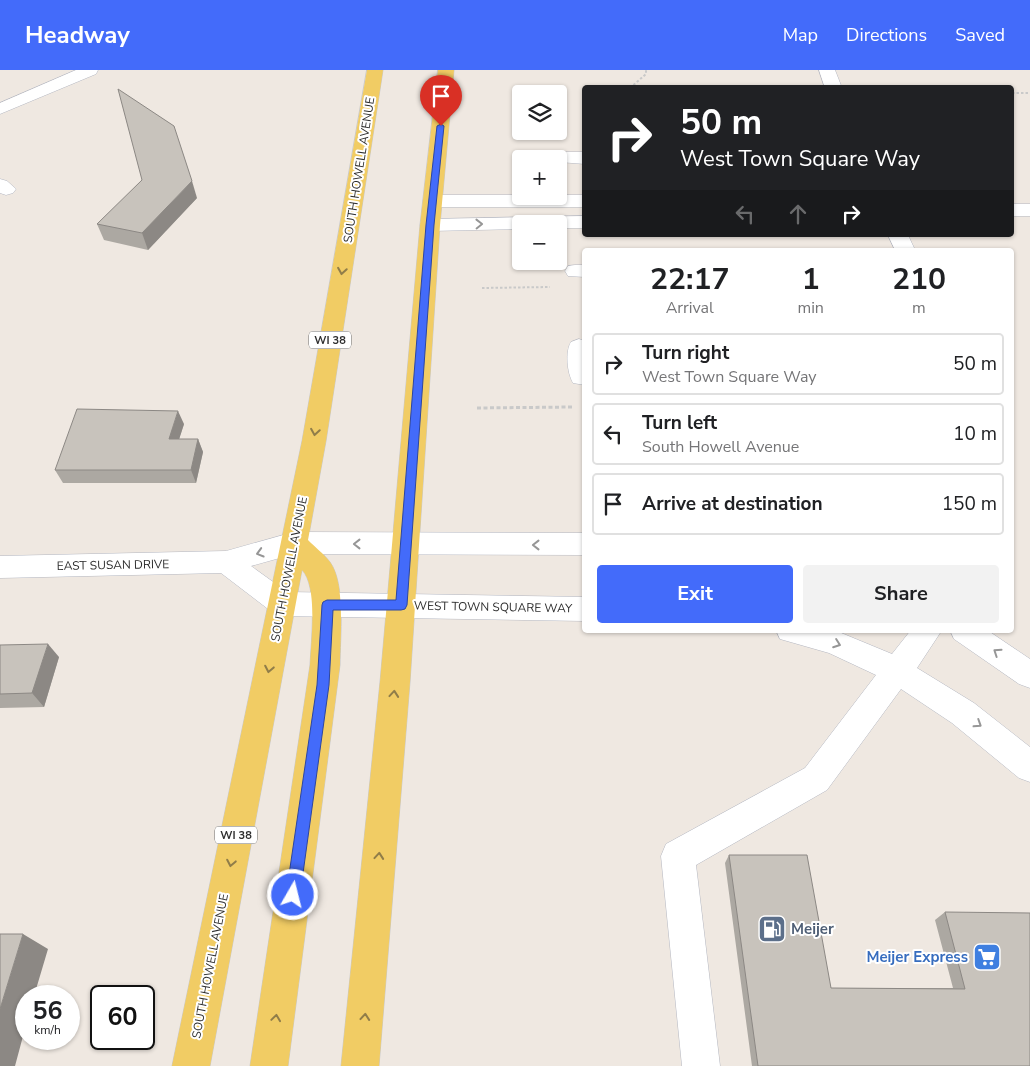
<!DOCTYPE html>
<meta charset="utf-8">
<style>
:root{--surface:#fff;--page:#f2f2f2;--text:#202124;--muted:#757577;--line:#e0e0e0;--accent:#436bfa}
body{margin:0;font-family:"Nunito Sans",sans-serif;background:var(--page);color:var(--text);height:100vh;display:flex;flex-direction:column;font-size:19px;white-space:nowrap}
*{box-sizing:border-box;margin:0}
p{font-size:16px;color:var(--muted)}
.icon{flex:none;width:28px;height:28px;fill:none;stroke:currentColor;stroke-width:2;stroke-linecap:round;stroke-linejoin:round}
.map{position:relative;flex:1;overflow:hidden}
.panel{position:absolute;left:582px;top:178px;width:432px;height:385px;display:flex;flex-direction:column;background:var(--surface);border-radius:5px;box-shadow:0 1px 4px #0004}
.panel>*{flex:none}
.banner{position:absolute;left:582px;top:15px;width:432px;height:152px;border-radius:5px;box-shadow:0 1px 4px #0004;background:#202124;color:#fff;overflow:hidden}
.buttons{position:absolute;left:512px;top:15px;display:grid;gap:10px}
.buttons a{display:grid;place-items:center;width:55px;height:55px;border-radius:5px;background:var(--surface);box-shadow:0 1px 4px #0004;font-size:25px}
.speed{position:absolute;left:15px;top:915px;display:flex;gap:10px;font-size:25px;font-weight:700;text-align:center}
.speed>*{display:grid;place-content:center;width:65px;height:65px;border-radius:50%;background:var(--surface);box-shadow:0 1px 4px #0004;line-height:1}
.speed small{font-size:12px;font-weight:400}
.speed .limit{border:2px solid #111;border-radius:8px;background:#fff;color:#111}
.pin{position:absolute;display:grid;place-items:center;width:42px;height:42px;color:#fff;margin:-51px -21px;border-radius:50% 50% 50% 0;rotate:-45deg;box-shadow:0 0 5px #0007}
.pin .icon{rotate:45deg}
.me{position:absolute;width:55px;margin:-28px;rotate:8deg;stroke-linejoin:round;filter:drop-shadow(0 0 4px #0008)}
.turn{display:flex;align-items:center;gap:18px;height:105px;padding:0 15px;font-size:22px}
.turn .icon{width:65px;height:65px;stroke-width:2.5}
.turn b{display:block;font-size:35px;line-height:42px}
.lanes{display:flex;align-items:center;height:48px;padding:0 15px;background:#0003;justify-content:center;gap:25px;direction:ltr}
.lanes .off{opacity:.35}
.eta{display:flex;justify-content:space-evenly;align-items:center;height:85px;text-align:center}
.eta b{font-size:30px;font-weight:700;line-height:35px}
.primary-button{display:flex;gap:10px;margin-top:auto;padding:10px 15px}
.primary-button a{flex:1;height:58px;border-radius:5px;background:var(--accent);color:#fff;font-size:20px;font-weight:700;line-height:58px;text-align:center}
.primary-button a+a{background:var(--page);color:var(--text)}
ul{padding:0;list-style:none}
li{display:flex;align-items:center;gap:15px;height:62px;margin:0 10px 8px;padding:0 5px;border:2px solid var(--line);border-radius:5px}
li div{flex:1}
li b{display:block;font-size:19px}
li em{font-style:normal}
header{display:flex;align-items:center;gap:30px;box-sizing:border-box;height:70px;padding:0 25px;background:var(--accent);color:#fff}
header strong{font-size:24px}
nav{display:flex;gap:28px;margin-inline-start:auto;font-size:18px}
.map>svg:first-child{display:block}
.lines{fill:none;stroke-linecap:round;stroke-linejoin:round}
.minor-casing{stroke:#b4b7c1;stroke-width:1}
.major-casing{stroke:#c9c9c9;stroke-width:1}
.path-far1{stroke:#c9c9c9;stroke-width:2;stroke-dasharray:2.5 2;stroke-linecap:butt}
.path{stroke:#c9c9c9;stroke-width:3;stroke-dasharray:4 2.5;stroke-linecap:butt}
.minor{fill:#fff;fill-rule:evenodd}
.major{fill:#f1cc64;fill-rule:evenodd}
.wall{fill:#aca8a2}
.shaded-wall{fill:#8c8884}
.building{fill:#c8c3bc;stroke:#8c8884}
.oneway{stroke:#969696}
.oneway2{stroke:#907d49}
.route{fill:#436bfa;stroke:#2c46a2}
.labels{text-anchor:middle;stroke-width:4;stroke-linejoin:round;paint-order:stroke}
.shield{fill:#fff;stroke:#6d6d6d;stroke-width:1}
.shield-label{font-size:11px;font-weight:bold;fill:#2e2e2e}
.street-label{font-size:12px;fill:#2e2e2e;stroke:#fff}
.near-service-label{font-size:15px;font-weight:bold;fill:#4e5e75;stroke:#fff;text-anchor:start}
.near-shop-label{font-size:15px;font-weight:bold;fill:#366cbe;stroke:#fff;text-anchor:end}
</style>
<header>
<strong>Headway</strong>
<nav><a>Map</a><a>Directions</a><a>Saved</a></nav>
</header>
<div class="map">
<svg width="1030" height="996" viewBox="0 0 1030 996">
<rect width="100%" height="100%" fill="#efe8e1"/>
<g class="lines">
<g class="minor-casing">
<g id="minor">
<path d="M76,0h22l-2,4 -96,40v-11z"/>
<path d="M819,0h16l7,18h-17z"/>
<path d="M566,82h19v12l-26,-2 -2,-4 2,-4z"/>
<path d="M0,109l7,2 9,8 -3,4 -7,2 -6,-2z"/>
<path d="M433,125h152v12h-152l-7,-2 -3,-4 3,-4z"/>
<rect x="1012" y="134" width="18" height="12"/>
<path d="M585,146v12h-26v-4h-38v5l-91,2 -7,-2 -3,-4 3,-4 7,-2z"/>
<path d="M888,165h20l7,15h-20z"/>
<path d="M575,195h10v12l-17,-1 -3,-5 3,-5z"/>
<path d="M579,269l6,2v44l-12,-2c-6,-10 -8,-32 -2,-41z"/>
<path d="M294,462l291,1v22l-291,-1 -43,12 36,26 298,5v24l-303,-5 -10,-4 -51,-39 -221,5v-22l226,-5z"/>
<path d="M776,560h58l58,24 19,-24h31l-25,38 57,35 56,44v35l-11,-4 -67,-55 -51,-34 -74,101 -131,75 24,201h-38l-21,-210 5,-12 139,-76 71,-93 -47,-22 -49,-14z"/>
<path d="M950,560h37l43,29v29l-11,-4 -65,-45z"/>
</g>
</g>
<g class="major-casing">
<g id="major">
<path d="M367,0h16l-57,371 -18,99c7,7 16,14 22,22 16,22 10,76 10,103l-52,401h-38l60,-401c1,-23 8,-79 -8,-95l-92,496h-38l130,-625z"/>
<path d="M438,0h16l-14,155 -30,457 -31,384h-38l39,-384 40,-457z"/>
</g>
</g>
<g class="path-far1">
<path d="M630,18l16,-14v-4"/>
<path d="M1012,23h18"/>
<path d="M482,218l68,-1"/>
</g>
<path class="path" d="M477,338l96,-1"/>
<use href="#minor" class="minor"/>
<use href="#major" class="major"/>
</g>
<g class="wall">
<path d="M197,128l-49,52 -44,-10 -7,-16z"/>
<path d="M184,354l-5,15h19l5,13 -7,31h-133l-8,-13z"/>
<path d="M0,575l59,12 -15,50 -44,1z"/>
<path d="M729,785l102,133h122l-18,-68 10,-8 85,154h-278l-27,-203z"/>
</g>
<g class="shaded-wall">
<path d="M192,111l5,17 -49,52 -6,-17z"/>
<path d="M178,341l6,13 -9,28 -6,-13z"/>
<path d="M198,369l5,13 -7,31 -5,-13z"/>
<path d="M48,574l11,13 -15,50 -12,-14z"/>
<path d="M23,864l25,15 -14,47h-8v29l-11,41h-15v-57z"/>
</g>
<g class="building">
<path d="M656,16h51l1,2h-51z"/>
<path d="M118,19l56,37 18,55 -50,52 -45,-9 45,-44z"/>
<path d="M77,339l101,2 -9,28h29l-7,31h-136z"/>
<path d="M48,574l-16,49 -32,1v-49z"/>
<path d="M729,785h78l24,133 134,1 -20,-77 85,1v153h-272z"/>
<path d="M0,864h23l-23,75z"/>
</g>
<defs><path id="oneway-chevron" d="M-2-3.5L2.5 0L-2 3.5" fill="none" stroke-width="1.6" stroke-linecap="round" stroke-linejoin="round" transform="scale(1.25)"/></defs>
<g class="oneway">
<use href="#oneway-chevron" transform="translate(479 154) rotate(-1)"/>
<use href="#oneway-chevron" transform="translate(357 474) rotate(-180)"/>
<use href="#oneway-chevron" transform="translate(536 475) rotate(180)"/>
<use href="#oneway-chevron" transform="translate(260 483) rotate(164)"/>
<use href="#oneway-chevron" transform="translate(837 574) rotate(20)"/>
<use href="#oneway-chevron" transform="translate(997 582) rotate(-146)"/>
<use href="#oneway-chevron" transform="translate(978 654) rotate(33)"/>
</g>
<g class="oneway2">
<use href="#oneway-chevron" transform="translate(342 201) rotate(99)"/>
<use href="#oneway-chevron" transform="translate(315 362) rotate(99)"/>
<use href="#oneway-chevron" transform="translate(269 599) rotate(101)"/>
<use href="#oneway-chevron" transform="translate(394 624) rotate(-85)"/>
<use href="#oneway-chevron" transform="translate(379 786) rotate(-85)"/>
<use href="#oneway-chevron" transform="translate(231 793) rotate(101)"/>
<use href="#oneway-chevron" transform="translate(365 947) rotate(-85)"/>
<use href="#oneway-chevron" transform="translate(276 948) rotate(-82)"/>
</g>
<path class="route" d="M441,54l3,2 -10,99 -27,380 -2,4 -4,1h-68l-4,75 -29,210 -2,5 -5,2 -5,-2 -2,-5 31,-210 5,-80 1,-3 4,-2h69l30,-375 11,-99z"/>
<defs>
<g id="fuel-square" transform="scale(1.4375)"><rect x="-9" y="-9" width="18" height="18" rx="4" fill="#5c6f8a" stroke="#fff"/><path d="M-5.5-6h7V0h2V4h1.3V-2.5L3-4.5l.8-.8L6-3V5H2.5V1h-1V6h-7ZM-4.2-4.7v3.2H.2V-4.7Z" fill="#fff"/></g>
<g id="supermarket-square" transform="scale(1.4375)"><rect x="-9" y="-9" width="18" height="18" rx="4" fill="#3f7fe0" stroke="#fff"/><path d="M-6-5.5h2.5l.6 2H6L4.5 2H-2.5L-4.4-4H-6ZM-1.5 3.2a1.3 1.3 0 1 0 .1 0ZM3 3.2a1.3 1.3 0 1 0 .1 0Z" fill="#fff"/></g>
</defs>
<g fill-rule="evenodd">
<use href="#fuel-square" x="772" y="859"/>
<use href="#supermarket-square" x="987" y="887"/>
</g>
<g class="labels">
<g class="shield">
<rect x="309" y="261.5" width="42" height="17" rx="4"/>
<rect x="215" y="756.5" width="42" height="17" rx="4"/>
</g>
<g class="shield-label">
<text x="330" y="274">WI 38</text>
<text x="236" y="769">WI 38</text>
</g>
<g class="street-label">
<text transform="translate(359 100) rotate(-81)" y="4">SOUTH HOWELL AVENUE</text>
<text transform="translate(113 495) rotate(-1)" y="4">EAST SUSAN DRIVE</text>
<text transform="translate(289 499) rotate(-79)" y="4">SOUTH HOWELL AVENUE</text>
<text transform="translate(493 537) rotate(1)" y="4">WEST TOWN SQUARE WAY</text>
<text transform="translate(210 896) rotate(-79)" y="4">SOUTH HOWELL AVENUE</text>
</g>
<g class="near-service-label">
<text x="791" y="864">Meijer</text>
</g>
<g class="near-shop-label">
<text x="968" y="892">Meijer Express</text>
</g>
</g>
</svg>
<div class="buttons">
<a><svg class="icon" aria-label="layers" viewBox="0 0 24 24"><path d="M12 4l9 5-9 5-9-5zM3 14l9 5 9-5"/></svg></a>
<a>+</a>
<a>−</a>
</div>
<div class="speed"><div>56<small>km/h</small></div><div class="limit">60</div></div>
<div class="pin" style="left:441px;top:56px;background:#d93025"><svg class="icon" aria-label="arrive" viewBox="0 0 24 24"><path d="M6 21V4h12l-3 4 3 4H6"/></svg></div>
<svg class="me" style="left:293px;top:825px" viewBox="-20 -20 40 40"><circle r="17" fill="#436bfa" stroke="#fff" stroke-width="3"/><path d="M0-11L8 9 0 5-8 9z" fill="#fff"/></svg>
<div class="banner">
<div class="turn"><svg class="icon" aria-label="right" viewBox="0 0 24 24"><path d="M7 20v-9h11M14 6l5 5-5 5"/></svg><div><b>50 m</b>West Town Square Way</div></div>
<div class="lanes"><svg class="icon off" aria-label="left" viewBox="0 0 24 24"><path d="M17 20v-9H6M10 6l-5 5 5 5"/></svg><svg class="icon off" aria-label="ahead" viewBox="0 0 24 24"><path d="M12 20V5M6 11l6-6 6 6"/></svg><svg class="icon" aria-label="right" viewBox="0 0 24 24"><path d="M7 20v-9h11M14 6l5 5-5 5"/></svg></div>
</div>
<section class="panel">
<div class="eta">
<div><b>22:17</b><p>Arrival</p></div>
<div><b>1</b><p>min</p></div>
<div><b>210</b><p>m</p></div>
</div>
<ul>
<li><svg class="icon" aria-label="right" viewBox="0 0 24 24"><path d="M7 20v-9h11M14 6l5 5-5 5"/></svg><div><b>Turn right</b><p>West Town Square Way</p></div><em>50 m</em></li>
<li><svg class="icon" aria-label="left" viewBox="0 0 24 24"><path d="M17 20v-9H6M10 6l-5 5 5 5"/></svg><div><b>Turn left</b><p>South Howell Avenue</p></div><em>10 m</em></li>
<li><svg class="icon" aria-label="arrive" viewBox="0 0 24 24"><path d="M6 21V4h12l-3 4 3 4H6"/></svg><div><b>Arrive at destination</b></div><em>150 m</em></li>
</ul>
<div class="primary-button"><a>Exit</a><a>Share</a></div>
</section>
</div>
